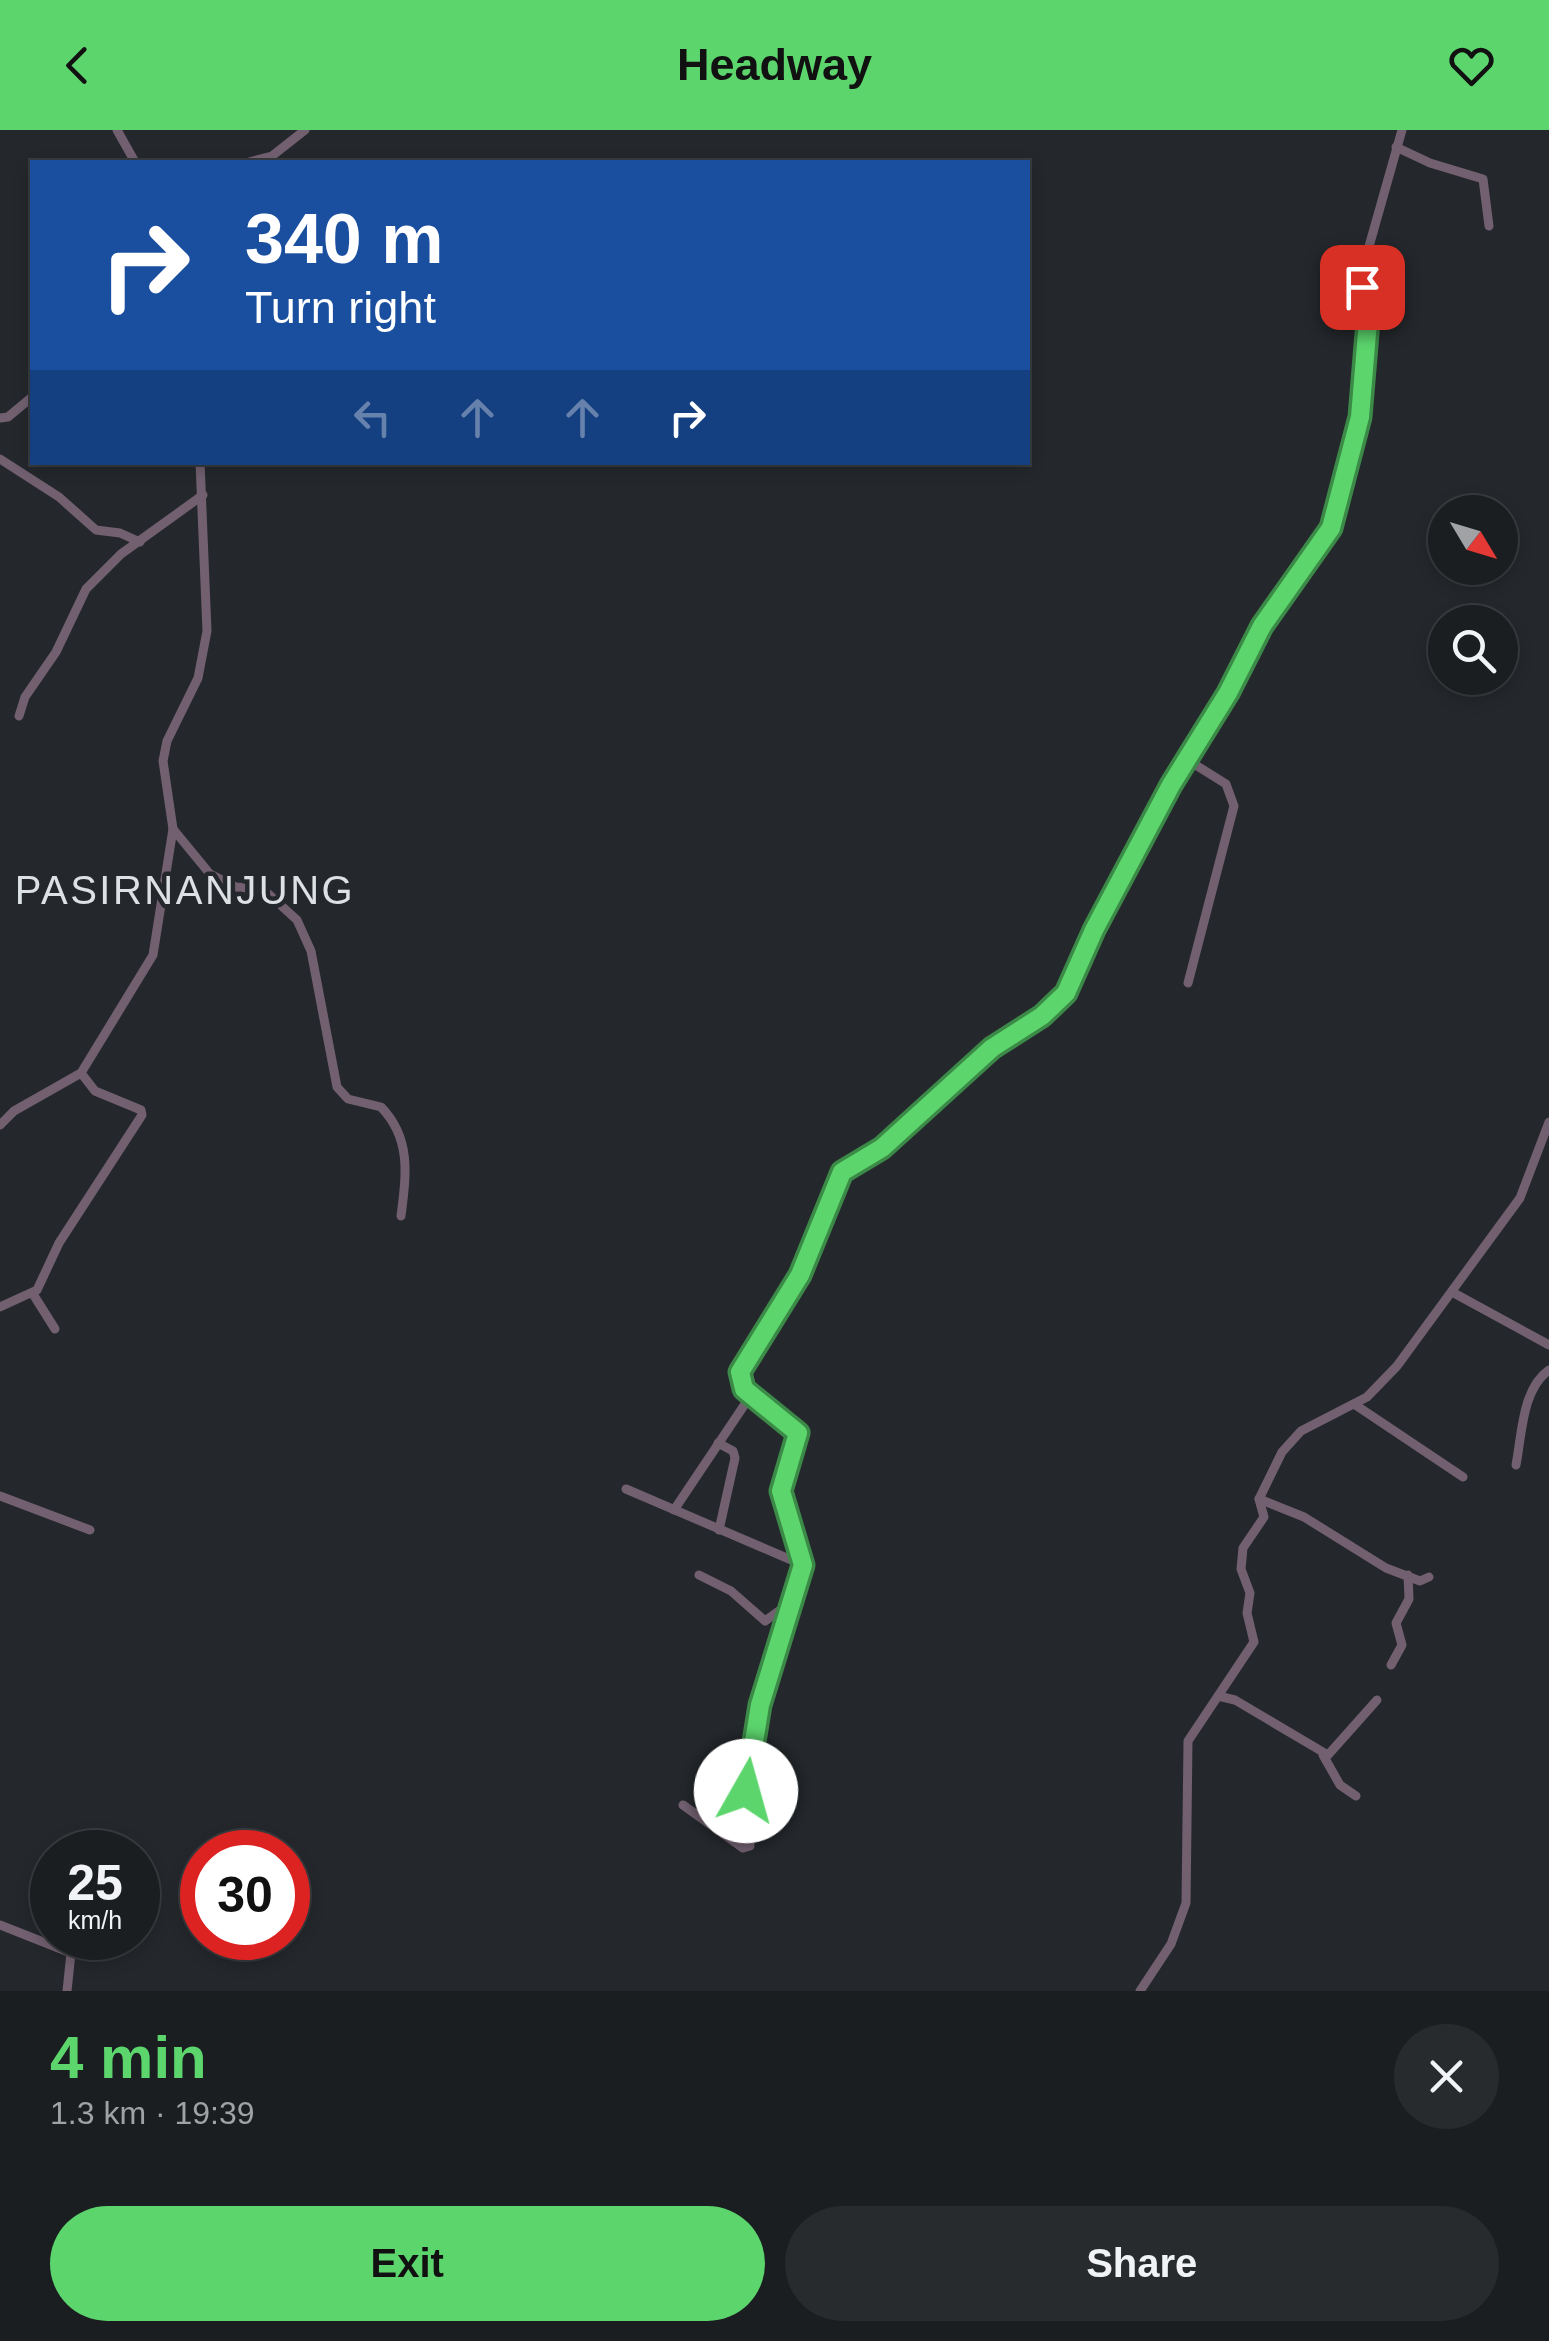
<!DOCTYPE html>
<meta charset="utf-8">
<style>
:root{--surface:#1b1e21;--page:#282b2e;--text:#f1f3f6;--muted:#a0a2a5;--line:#393c3f;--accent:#5cd56d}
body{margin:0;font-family:Helvetica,sans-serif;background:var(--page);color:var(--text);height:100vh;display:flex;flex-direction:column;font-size:38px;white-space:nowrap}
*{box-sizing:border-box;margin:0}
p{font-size:32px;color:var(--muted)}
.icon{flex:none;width:55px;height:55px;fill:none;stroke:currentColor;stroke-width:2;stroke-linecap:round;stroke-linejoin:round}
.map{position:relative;height:1861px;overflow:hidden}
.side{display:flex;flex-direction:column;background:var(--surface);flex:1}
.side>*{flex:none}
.guide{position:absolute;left:30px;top:30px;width:1000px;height:305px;border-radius:0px;box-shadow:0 5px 15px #0003,0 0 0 2px var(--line);background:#1a4fa0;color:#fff;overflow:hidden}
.needle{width:65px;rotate:128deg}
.fabs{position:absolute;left:1428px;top:365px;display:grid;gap:20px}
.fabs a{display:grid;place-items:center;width:90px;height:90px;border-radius:50%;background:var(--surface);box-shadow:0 5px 15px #0003,0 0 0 2px var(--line);font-size:50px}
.speed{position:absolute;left:30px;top:1700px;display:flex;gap:20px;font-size:50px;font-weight:700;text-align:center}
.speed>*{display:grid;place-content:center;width:130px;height:130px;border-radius:50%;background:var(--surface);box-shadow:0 5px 15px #0003,0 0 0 2px var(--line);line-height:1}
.speed small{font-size:25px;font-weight:400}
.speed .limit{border:15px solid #d22;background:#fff;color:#111}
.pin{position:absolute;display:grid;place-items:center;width:85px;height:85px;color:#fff;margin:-42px;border-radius:20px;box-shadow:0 5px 15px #0006}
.me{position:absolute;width:110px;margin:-55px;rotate:7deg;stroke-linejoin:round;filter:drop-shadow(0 0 8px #0008)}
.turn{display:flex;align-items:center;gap:35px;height:210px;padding:0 50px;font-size:45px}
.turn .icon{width:130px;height:130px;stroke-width:2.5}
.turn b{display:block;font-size:70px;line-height:85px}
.lanes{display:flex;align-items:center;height:95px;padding:0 50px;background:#0003;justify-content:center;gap:50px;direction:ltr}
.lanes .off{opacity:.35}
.round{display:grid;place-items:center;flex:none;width:105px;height:105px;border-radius:52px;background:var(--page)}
.summary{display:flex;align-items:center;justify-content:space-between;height:170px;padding:0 50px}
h1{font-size:60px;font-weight:600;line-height:75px;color:var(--accent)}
.cta{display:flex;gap:20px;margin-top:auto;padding:20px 50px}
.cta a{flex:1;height:115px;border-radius:60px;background:var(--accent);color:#111;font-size:40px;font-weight:600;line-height:115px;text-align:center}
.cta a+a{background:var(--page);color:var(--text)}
header{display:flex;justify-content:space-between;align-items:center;height:130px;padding:0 50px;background:var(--accent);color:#111;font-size:45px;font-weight:600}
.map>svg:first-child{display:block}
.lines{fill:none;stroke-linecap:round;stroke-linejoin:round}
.street{stroke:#726070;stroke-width:9}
.route-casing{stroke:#3c8a47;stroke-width:25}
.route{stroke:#5cd56d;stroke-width:18}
.labels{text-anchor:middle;stroke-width:9;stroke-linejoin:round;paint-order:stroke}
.quarter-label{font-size:40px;letter-spacing:2.5px;fill:#dde1e3;stroke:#24282c}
</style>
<header><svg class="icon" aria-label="back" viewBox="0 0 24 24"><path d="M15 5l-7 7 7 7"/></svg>Headway<svg class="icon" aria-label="heart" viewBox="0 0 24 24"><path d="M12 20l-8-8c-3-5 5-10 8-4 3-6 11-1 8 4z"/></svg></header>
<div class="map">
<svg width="1549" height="1861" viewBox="0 0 1549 1861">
<rect width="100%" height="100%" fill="#24282c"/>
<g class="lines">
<g class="street">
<path d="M117,0l18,32"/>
<path d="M1396,17l34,16 53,16 6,47"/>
<path d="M249,32l23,-6 33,-26"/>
<path d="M0,288l8,-1 24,-20"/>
<path d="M0,329l59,38 37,33 24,3 20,9"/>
<path d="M19,586l6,-19 31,-45 30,-63 35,-35 82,-59"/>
<path d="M1186,629l40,25 8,22 -46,177"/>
<path d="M173,699l37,45 26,13 27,2 34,31 14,31 26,136 11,12 33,8c31,32 25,69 20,109"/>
<path d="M0,995l14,-14 67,-38 72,-118 20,-126 -10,-68 4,-20 31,-63 9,-47 -7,-169"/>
<path d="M1452,1162l97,53"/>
<path d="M33,1164l22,35"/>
<path d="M0,1177l37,-17 22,-47 83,-128 -1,-5 -46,-19 -14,-18"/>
<path d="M1354,1274l109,73"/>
<path d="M718,1313l15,8 2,7 -16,72"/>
<path d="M1516,1335c6,-31 6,-76 33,-95"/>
<path d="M626,1359l177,76"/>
<path d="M0,1366l90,34"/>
<path d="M1259,1369l45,18 82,51 34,13 9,-4"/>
<path d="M674,1380l77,-115"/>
<path d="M699,1445l32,16 34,30 21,-15"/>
<path d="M1391,1535l11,-20 -6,-22 13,-24 -1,-24"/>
<path d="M1218,1566l17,4 93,55 49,-55"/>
<path d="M1323,1625l17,30 16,11"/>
<path d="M683,1675l60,43 7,-2 -3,-75 13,-66 43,-140 -22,-74 17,-58 -54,-44 -5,-17 60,-97 43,-103 40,-24 110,-100 50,-31 24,-24 28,-63 92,-171 42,-66 34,-67 69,-98 34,-145 2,-62 -5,-34 4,-30 36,-127"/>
<path d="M0,1795l71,28 -4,38"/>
<path d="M1140,1861l31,-47 15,-41 2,-162 66,-99 -7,-29 3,-20 -9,-24 2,-21 21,-31 -5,-18 23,-47 19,-21 66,-34 30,-31 123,-168 29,-76"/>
</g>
</g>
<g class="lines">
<g class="route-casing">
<path id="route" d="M746,1661l14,-86 43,-140 -22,-74 17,-58 -54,-44 -4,-17 60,-97 42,-103 40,-24 110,-100 50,-32 24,-23 28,-63 77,-145 57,-92 34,-67 69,-98 29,-111 8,-96 -6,-34"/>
</g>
<use href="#route" class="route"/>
</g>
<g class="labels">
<g class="quarter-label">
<text x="185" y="774">PASIRNANJUNG</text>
</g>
</g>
</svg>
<div class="fabs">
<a><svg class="needle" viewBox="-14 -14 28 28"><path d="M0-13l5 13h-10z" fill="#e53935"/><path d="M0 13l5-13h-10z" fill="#a0a2a5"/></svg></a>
<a><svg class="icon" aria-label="search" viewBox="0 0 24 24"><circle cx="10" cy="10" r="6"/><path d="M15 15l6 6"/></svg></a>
</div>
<div class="speed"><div>25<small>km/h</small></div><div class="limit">30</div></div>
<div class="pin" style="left:1362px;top:157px;background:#d93025"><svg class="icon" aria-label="arrive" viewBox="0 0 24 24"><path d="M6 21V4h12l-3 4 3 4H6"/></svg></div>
<svg class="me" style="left:746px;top:1661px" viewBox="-20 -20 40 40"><circle r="19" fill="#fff"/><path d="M0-13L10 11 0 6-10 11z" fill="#5cd56d"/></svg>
<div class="guide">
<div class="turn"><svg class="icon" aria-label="right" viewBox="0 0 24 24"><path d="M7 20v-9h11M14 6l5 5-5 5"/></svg><div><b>340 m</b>Turn right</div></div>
<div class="lanes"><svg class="icon off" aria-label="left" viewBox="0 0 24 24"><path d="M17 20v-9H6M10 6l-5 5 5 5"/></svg><svg class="icon off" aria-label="ahead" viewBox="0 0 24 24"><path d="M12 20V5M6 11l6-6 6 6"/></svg><svg class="icon off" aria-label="ahead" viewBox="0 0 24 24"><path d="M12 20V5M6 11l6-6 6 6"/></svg><svg class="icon" aria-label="right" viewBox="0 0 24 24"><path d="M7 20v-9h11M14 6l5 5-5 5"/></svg></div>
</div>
</div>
<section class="side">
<div class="summary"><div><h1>4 min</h1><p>1.3 km · 19:39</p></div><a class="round"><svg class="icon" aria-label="close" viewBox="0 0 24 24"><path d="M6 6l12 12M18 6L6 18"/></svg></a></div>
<div class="cta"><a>Exit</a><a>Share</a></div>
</section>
